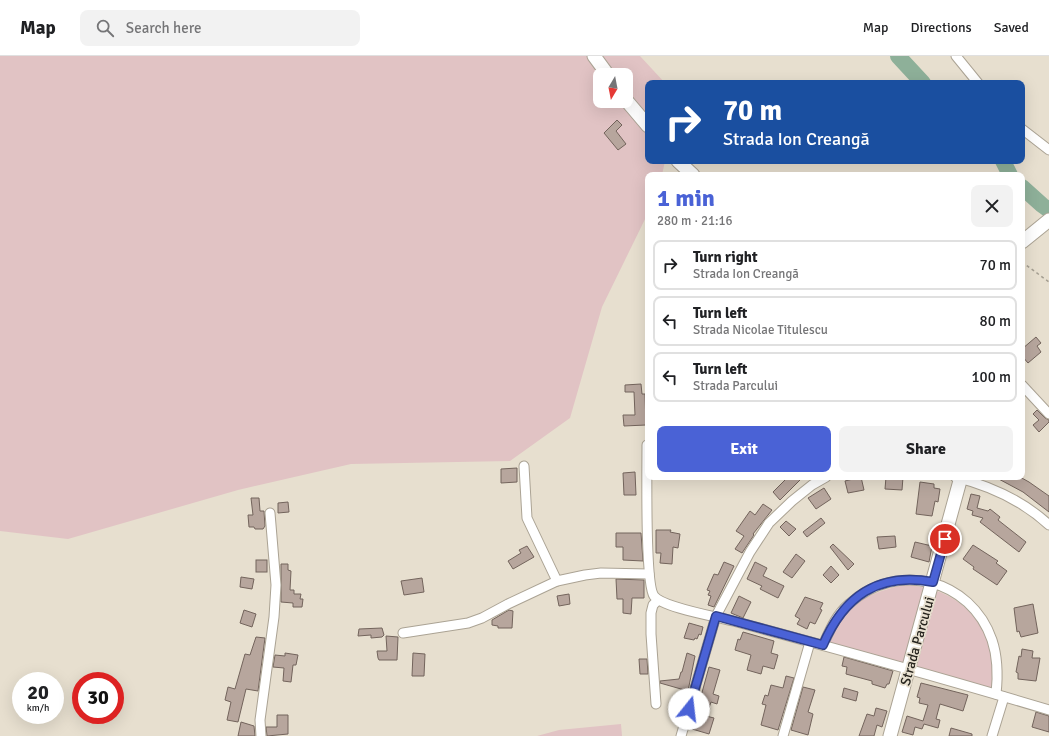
<!DOCTYPE html>
<meta charset="utf-8">
<style>
:root{--surface:#fff;--page:#f2f2f2;--text:#202124;--muted:#757577;--line:#e0e0e0;--accent:#4a62d6}
body{margin:0;font-family:Signika,sans-serif;background:var(--page);color:var(--text);height:100vh;display:flex;flex-direction:column;font-size:15px;white-space:nowrap}
*{box-sizing:border-box;margin:0}
p{font-size:13px;color:var(--muted)}
.icon{flex:none;width:22px;height:22px;fill:none;stroke:currentColor;stroke-width:2;stroke-linecap:round;stroke-linejoin:round}
.map{position:relative;flex:1;overflow:hidden}
.sheet{position:absolute;left:645px;top:116px;width:380px;height:308px;display:flex;flex-direction:column;background:var(--surface);border-radius:8px;box-shadow:0 4px 16px #0002}
.sheet>*{flex:none}
.hud{position:absolute;left:645px;top:24px;width:380px;height:84px;border-radius:8px;box-shadow:0 4px 16px #0002;background:#1a4fa0;color:#fff;overflow:hidden}
.needle{width:26px;rotate:190deg}
.fabs{position:absolute;left:593px;top:12px;display:grid;gap:8px}
.fabs a{display:grid;place-items:center;width:40px;height:40px;border-radius:8px;background:var(--surface);box-shadow:0 4px 16px #0002;font-size:20px}
.speed{position:absolute;left:12px;top:616px;display:flex;gap:8px;font-size:20px;font-weight:700;text-align:center}
.speed>*{display:grid;place-content:center;width:52px;height:52px;border-radius:50%;background:var(--surface);box-shadow:0 4px 16px #0002;line-height:1}
.speed small{font-size:10px;font-weight:400}
.speed .limit{border:6px solid #d22;background:#fff;color:#111}
.pin{position:absolute;display:grid;place-items:center;width:34px;height:34px;color:#fff;margin:-17px;border:2px solid #fff;border-radius:50%;box-shadow:0 1px 4px #0007}
.me{position:absolute;width:44px;margin:-22px;rotate:16deg;stroke-linejoin:round;filter:drop-shadow(0 0 3px #0008)}
.turn{display:flex;align-items:center;gap:14px;height:84px;padding:0 12px;font-size:18px}
.turn .icon{width:52px;height:52px;stroke-width:2.5}
.turn b{display:block;font-size:28px;line-height:34px}
.round{display:grid;place-items:center;flex:none;width:42px;height:42px;border-radius:8px;background:var(--page)}
.summary{display:flex;align-items:center;justify-content:space-between;height:68px;padding:0 12px}
h1{font-size:24px;font-weight:700;line-height:30px;color:var(--accent)}
.cta{display:flex;gap:8px;margin-top:auto;padding:8px 12px}
.cta a{flex:1;height:46px;border-radius:8px;background:var(--accent);color:#fff;font-size:16px;font-weight:700;line-height:46px;text-align:center}
.cta a+a{background:var(--page);color:var(--text)}
ul{padding:0;list-style:none}
li{display:flex;align-items:center;gap:12px;height:50px;margin:0 8px 6px;padding:0 4px;border:2px solid var(--line);border-radius:8px}
li div{flex:1}
li b{display:block;font-size:15px}
li em{font-style:normal}
header{display:flex;align-items:center;gap:24px;box-sizing:border-box;height:56px;padding:0 20px;background:var(--surface);border-bottom:1px solid var(--line)}
header strong{font-size:19px}
nav{display:flex;gap:22px;margin-inline-start:auto;font-size:14px}
.search{width:280px;height:36px;background:var(--page);display:flex;align-items:center;gap:10px;box-sizing:border-box;padding:0 14px;border-radius:8px;color:var(--muted);font-size:15px}
.map>svg:first-child{display:block}
.green{fill:#e1c3c4;fill-rule:evenodd}
.lines{fill:none;stroke-linecap:round;stroke-linejoin:round}
.river{stroke:#8eb099;stroke-width:16}
.building{fill:#b7a69d;stroke:#73645c}
.street-casing{stroke:#aba394;stroke-width:11}
.secondary-casing{stroke:#aba394;stroke-width:15}
.path{stroke:#a49e91;stroke-width:1.5;stroke-dasharray:3 3;stroke-linecap:butt}
.street{stroke:#fff;stroke-width:9}
.secondary{stroke:#fff;stroke-width:13}
.route-casing{stroke:#30408b;stroke-width:10}
.route{stroke:#4a62d6;stroke-width:7}
.labels{text-anchor:middle;stroke-width:3.5;stroke-linejoin:round;paint-order:stroke}
.street-label{font-size:14px;fill:#24221c;stroke:#e7dfcf}
</style>
<header>
<strong>Map</strong>
<div class="search"><svg class="icon" aria-label="search" viewBox="0 0 24 24"><circle cx="10" cy="10" r="6"/><path d="M15 15l6 6"/></svg>Search here</div>
<nav><a>Map</a><a>Directions</a><a>Saved</a></nav>
</header>
<div class="map">
<svg width="1049" height="680" viewBox="0 0 1049 680">
<rect width="100%" height="100%" fill="#e7dfcf"/>
<g class="green">
<path d="M0,0h640l25,27h-17v78h17l-3,14h-14v38l-46,94 -32,111 -60,43 -159,3 -113,26 -170,49 -68,-8zM600,19h26v26h-26z"/>
<path d="M904,529c44,2 76,24 87,68 3,12 2,24 2,36l-164,-46c3,-8 7,-16 11,-23 13,-21 41,-30 64,-35z"/>
<path d="M621,668l1,12h-85l22,-6z"/>
</g>
<g class="lines">
<g class="river">
<path d="M898,0l25,27"/>
<path d="M1003,105l7,14"/>
<path d="M1022,131l20,18 7,5"/>
</g>
</g>
<g class="building">
<path d="M617,64l5,5 -6,6 10,13 -8,6 -14,-17z"/>
<path d="M1036,281l5,6 -4,3 4,6 -13,11 -6,-7v-7z"/>
<path d="M641,328l1,10h3l1,31 -22,1 -1,-11h12l-1,-23h-9v-7z"/>
<path d="M1037,354l8,8 4,2v2l-10,10 -6,-7 6,-5 -6,-6z"/>
<path d="M517,412v14l-16,1v-14z"/>
<path d="M635,416l1,23h-12l-1,-22z"/>
<path d="M788,421h15l-23,23 -7,-8z"/>
<path d="M861,421l3,13 -16,3 -3,-12z"/>
<path d="M886,421h17l-1,13 -17,-1z"/>
<path d="M995,421h25l9,5 20,14v16l-26,-20z"/>
<path d="M920,426l14,2v4l6,1 -2,13 -3,-1 -3,15 -16,-2z"/>
<path d="M824,432l7,11 -15,10 -8,-11z"/>
<path d="M971,438l9,2 -3,12 11,3 2,-2 10,8 -2,3 28,22 -7,10 -39,-30 3,-4 -11,-3 1,-4 -6,-2z"/>
<path d="M251,442h8l1,13h4l1,15 -2,3h-8l-1,-2h-5l-1,-12h5z"/>
<path d="M288,446l1,10 -11,1v-10z"/>
<path d="M763,448l9,6 -19,24 1,1 -12,18 -7,-4 9,-13 -8,-5 14,-20 5,4z"/>
<path d="M821,462l4,5 -18,14 -4,-5z"/>
<path d="M786,465l10,8 -7,7 -9,-9z"/>
<path d="M656,474h15l-1,2 10,2 -2,14 -5,-1 -1,17 -12,-1 1,-10h-5z"/>
<path d="M616,477h25l2,28 -20,-1v-13h-7z"/>
<path d="M895,480l1,11 -17,2 -2,-12z"/>
<path d="M915,486l17,4 -3,16 -18,-5z"/>
<path d="M833,488l21,20 -6,6 -18,-23z"/>
<path d="M973,489l25,16 -2,2 11,8 -10,14 -24,-16 1,-2 -11,-8z"/>
<path d="M527,490l7,11 -21,12 -5,-8 13,-8 -2,-3z"/>
<path d="M796,498l9,7 -13,17 -9,-6z"/>
<rect x="256" y="504" width="11" height="12"/>
<path d="M724,506l10,4 -20,41 -6,-2 3,-9 -3,-1 2,-4 -3,-1 7,-16 4,1z"/>
<path d="M755,506l12,6 -4,8 21,10 -6,12 -18,-9 2,-3 -15,-7z"/>
<path d="M281,508h7v6l3,1 -1,19h4v4h7l-1,5h3l-1,8h-9v-4l-12,-1z"/>
<path d="M831,510l8,9 -8,8 -8,-8z"/>
<path d="M241,521l13,2 -2,10 -12,-2z"/>
<path d="M422,522l2,14 -20,3 -3,-14z"/>
<path d="M616,523l28,1v18h-12l-1,16 -8,-1v-14h-6z"/>
<path d="M569,538l1,10 -11,2 -2,-10z"/>
<path d="M739,540l12,6 -8,16 -12,-5z"/>
<path d="M805,541l18,6 -3,6 2,1 -7,14 -5,-2 -3,7 -10,-5 3,-5 -5,-3z"/>
<path d="M1033,548l5,29 -17,4 -2,-6 -2,1 -3,-24z"/>
<path d="M244,554l12,4 -4,13 -12,-4z"/>
<path d="M509,554l4,1 -1,17h-14v-2l-6,-1v-5z"/>
<path d="M689,567l14,4 -2,8 -2,-1 -2,5 -2,-1 -1,2 -10,-2z"/>
<path d="M382,572l2,7 -2,2 -11,1v-3l-13,1 1,-7z"/>
<path d="M743,576l31,9 -3,12 7,2 -4,14 -11,-3 -2,8 -14,-4 4,-15 -16,-5 3,-11 2,1z"/>
<path d="M386,580l12,1 -1,23h-18l-1,-2 -1,-7h10z"/>
<path d="M256,581l9,1 -7,53 -12,-2 -8,33 -11,-2 4,-18 -6,-2 3,-13 7,2 10,-35 5,1z"/>
<path d="M1022,593l11,2 -1,7h8l-4,23 -18,-2v-6l-2,-1 3,-16 2,1z"/>
<path d="M285,597l13,2 -2,10h-3l-2,17 -8,-1 1,-13 -11,-1 2,-12 10,1z"/>
<path d="M413,597l12,1 -1,22h-12z"/>
<path d="M687,597l8,3 -7,35 -28,-8v-2l19,-2 2,-7h1z"/>
<path d="M844,601l49,14 -4,13h-2l-2,4 -13,-4v-3l-26,-7 1,-7 -5,-1z"/>
<path d="M639,603h8l1,15h-8z"/>
<path d="M709,611l11,3 -7,24 6,2 -2,8 -6,-2 -5,14 8,2 -5,16 -17,-5z"/>
<path d="M786,620l8,2 -16,52 -17,-5 5,-20 -4,-1 3,-9 3,1 3,-11 12,3z"/>
<path d="M921,627l47,12 -5,16 -23,-7 -4,15 4,1 -2,8 -14,-4 -2,5 -7,-2 -2,8 -11,-3 5,-16 16,5 5,-16 -9,-2 1,-5 -3,-1z"/>
<path d="M803,631l12,3 -7,22 5,2 -5,21 -17,-5z"/>
<path d="M844,632l14,4 -2,9 -14,-4z"/>
<path d="M876,652l11,3 -5,16 -5,-2 -3,11h-15l8,-22 7,2z"/>
<path d="M1036,656l13,4v16l-17,-5z"/>
<path d="M277,659h11v19l-21,2 -1,-9h11z"/>
<path d="M241,666l13,4 1,10h-17z"/>
<path d="M951,672l21,6v2h-23z"/>
</g>
<g class="lines">
<g class="street-casing">
<g id="street">
<path d="M956,0l22,27"/>
<path d="M1022,73l27,21"/>
<path d="M1022,329l27,29"/>
<path d="M647,389c0,22 -2,139 7,151 9,12 65,21 83,26 104,28 209,57 312,88"/>
<path d="M524,410l3,52 30,63"/>
<path d="M955,421c36,9 67,23 94,48"/>
<path d="M403,577l65,-10 14,-5 26,-14 49,-23 28,-6 16,-2 48,1"/>
<path d="M823,589c7,-15 13,-30 26,-41 48,-44 122,-25 143,36 6,18 6,36 4,54"/>
<path d="M656,648l-5,-70v-21l2,-8 5,-5"/>
<path d="M261,680l-1,-16 14,-103 2,-32 -6,-72"/>
<path d="M681,680l35,-120 34,-64 19,-29 23,-22 20,-16 14,-8"/>
<path d="M783,680l27,-94"/>
<path d="M992,680l12,-39"/>
</g>
</g>
<g class="secondary-casing">
<g id="secondary">
<path d="M594,0l14,19"/>
<path d="M626,44l22,26"/>
<path d="M678,105l15,14"/>
<path d="M1022,186l27,-22"/>
<path d="M890,680l71,-259"/>
</g>
</g>
<path class="path" d="M1022,206l27,20"/>
<use href="#street" class="street"/>
<use href="#secondary" class="secondary"/>
</g>
<g class="lines">
<g class="route-casing">
<path id="route" d="M689,653l27,-93 107,29c21,-49 55,-73 110,-63l12,-43"/>
</g>
<use href="#route" class="route"/>
</g>
<g class="labels">
<g class="street-label">
<text transform="translate(917 585) rotate(-74)" y="5">Strada Parcului</text>
</g>
</g>
</svg>
<div class="fabs">
<a><svg class="needle" viewBox="-14 -14 28 28"><path d="M0-13l5 13h-10z" fill="#e53935"/><path d="M0 13l5-13h-10z" fill="#757577"/></svg></a>
</div>
<div class="speed"><div>20<small>km/h</small></div><div class="limit">30</div></div>
<div class="pin" style="left:945px;top:483px;background:#d93025"><svg class="icon" aria-label="arrive" viewBox="0 0 24 24"><path d="M6 21V4h12l-3 4 3 4H6"/></svg></div>
<svg class="me" style="left:689px;top:653px" viewBox="-20 -20 40 40"><circle r="19" fill="#fff"/><path d="M0-13L10 11 0 6-10 11z" fill="#4a62d6"/></svg>
<div class="hud">
<div class="turn"><svg class="icon" aria-label="right" viewBox="0 0 24 24"><path d="M7 20v-9h11M14 6l5 5-5 5"/></svg><div><b>70 m</b>Strada Ion Creangă</div></div>
</div>
<section class="sheet">
<div class="summary"><div><h1>1 min</h1><p>280 m · 21:16</p></div><a class="round"><svg class="icon" aria-label="close" viewBox="0 0 24 24"><path d="M6 6l12 12M18 6L6 18"/></svg></a></div>
<ul>
<li><svg class="icon" aria-label="right" viewBox="0 0 24 24"><path d="M7 20v-9h11M14 6l5 5-5 5"/></svg><div><b>Turn right</b><p>Strada Ion Creangă</p></div><em>70 m</em></li>
<li><svg class="icon" aria-label="left" viewBox="0 0 24 24"><path d="M17 20v-9H6M10 6l-5 5 5 5"/></svg><div><b>Turn left</b><p>Strada Nicolae Titulescu</p></div><em>80 m</em></li>
<li><svg class="icon" aria-label="left" viewBox="0 0 24 24"><path d="M17 20v-9H6M10 6l-5 5 5 5"/></svg><div><b>Turn left</b><p>Strada Parcului</p></div><em>100 m</em></li>
</ul>
<div class="cta"><a>Exit</a><a>Share</a></div>
</section>
</div>
